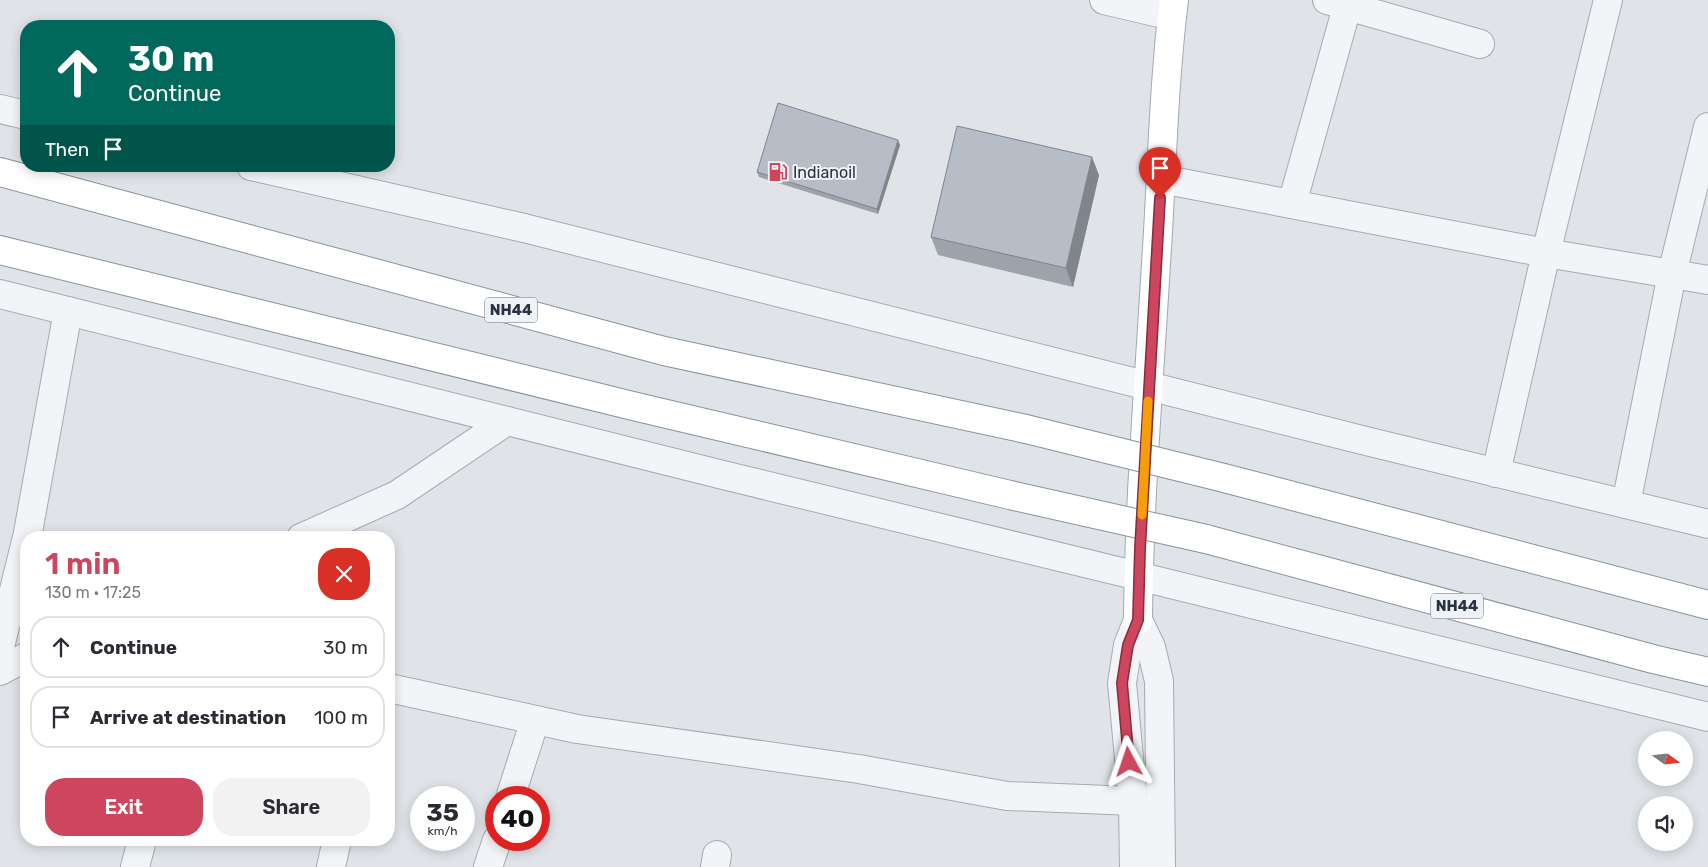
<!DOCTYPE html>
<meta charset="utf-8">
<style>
:root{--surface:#fff;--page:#f2f2f3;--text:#2b2b33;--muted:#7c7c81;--line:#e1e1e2;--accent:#ce455e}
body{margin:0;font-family:Rubik,sans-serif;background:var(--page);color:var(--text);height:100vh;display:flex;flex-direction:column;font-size:19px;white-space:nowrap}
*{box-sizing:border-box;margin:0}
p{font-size:16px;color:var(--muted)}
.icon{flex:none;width:28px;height:28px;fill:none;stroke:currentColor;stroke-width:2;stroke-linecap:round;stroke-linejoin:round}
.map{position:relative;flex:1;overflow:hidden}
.details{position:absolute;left:20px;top:531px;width:375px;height:315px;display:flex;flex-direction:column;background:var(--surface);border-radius:20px;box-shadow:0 2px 12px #0003}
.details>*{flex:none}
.hud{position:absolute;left:20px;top:20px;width:375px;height:152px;border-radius:20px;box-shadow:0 2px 12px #0003;background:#00695c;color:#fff;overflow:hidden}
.needle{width:32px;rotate:105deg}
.fabs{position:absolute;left:1638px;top:731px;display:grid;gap:10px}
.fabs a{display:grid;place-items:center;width:55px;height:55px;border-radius:50%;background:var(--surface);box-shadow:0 2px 12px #0003;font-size:25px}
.speed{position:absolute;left:410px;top:786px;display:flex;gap:10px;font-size:25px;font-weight:700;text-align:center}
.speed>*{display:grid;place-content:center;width:65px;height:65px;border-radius:50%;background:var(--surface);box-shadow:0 2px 12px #0003;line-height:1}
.speed small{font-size:12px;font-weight:400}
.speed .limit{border:8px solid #d22;background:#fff;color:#111}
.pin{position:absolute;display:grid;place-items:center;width:42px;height:42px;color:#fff;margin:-51px -21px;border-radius:50% 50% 50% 0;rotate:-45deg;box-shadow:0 0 5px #0007}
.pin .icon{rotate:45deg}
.me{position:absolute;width:55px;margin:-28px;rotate:355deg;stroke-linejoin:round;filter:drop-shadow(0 0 4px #0008)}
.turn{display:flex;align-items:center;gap:18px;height:105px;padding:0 25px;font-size:22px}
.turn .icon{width:65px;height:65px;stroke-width:2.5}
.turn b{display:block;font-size:35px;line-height:42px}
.then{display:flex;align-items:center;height:48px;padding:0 25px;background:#0003;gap:10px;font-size:19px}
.round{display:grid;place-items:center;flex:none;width:52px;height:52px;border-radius:20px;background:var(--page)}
.head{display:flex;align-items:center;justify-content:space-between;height:85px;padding:0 25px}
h1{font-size:30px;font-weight:600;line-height:38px;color:var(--accent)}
.primary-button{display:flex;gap:10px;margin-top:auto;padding:10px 25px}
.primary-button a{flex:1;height:58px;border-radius:20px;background:var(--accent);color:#fff;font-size:20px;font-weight:600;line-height:58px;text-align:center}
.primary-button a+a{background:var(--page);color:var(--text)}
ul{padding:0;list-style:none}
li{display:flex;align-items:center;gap:15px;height:62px;margin:0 10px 8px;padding:0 15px;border:2px solid var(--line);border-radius:20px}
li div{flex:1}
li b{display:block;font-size:19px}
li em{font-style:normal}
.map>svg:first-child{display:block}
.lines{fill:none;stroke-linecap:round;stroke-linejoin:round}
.minor-casing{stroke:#a5abb3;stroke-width:30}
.tertiary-casing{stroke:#a5abb3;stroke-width:30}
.primary-casing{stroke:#9fa8b4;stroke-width:30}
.trunk-casing{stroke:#87929f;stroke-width:30}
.minor{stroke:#f2f4f7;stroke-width:28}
.tertiary{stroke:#f2f4f7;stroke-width:28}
.primary{stroke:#fff;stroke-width:28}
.trunk{stroke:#fff;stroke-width:28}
.trunk-bridge-casing{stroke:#87929f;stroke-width:30;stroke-linecap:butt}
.trunk-bridge{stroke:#fff;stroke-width:28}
.wall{fill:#9da3aa}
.shaded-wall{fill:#80848b}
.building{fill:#b7bdc6;stroke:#80848b}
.route-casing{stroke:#862d3d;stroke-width:12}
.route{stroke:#ce455e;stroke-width:9}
.slow{stroke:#f59e0b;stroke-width:9}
.labels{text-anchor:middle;stroke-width:4;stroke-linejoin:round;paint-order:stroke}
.shield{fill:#eff2f6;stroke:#646c77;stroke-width:1}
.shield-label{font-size:15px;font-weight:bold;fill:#283240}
.poi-label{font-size:16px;fill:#283240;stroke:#eff2f6;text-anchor:start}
</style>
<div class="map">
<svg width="1708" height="867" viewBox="0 0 1708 867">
<rect width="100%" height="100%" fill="#e0e4e9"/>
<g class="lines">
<g class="minor-casing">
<g id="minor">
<path d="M1104,0l68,16"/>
<path d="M1327,0l153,44"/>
<path d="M1161,179l385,74 162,27"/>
<path d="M1292,204l57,-204"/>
<path d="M1496,473l50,-220 62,-253"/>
<path d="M1626,504l46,-230 36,-147"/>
<path d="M27,538l41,-227"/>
<path d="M301,538l96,-43 110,-74"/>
<path d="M0,647l26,-106"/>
<path d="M0,671l26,-14"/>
<path d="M389,688l188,41 282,40 148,27 126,5"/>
<path d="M510,798l25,-78"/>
<path d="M135,867l7,-27"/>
<path d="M331,867l6,-27"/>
<path d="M488,867l9,-27"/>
<path d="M715,867l2,-12"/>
</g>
</g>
<g class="tertiary-casing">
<g id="tertiary">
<path d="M0,109l26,6"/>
<path d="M251,166l273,62 846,214 338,82"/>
<path d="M0,294l719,180 419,102 570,141"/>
<path d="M1138,620l13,27 8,34 2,186"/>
<path d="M1134,867l-1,-66 -11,-118 6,-38 10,-25"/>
</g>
</g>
<g class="primary-casing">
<path id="primary" d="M1138,620c1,-119 11,-237 18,-356 6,-88 7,-176 18,-264"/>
</g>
<g class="trunk-casing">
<g id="trunk">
<path d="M0,172l664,179 362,78"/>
<path d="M0,250l637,157 373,88"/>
<path d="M1224,478l484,127"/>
<path d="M1206,539l447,120 55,13"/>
</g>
</g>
<use href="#minor" class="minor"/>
<use href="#tertiary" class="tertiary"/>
<use href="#primary" class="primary"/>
<use href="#trunk" class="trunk"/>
<g class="trunk-bridge-casing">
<g id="trunk-bridge">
<path d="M1026,429l198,49"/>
<path d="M1010,495l196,44"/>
</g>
</g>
<use href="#trunk-bridge" class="trunk-bridge"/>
</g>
<g class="wall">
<path d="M900,145l-22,69 -119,-37 -2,-5z"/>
<path d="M1099,175l-26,112 -135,-32 -7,-18z"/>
</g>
<g class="shaded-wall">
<path d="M898,140l2,5 -22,69 -1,-5z"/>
<path d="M1092,157l7,18 -26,112 -7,-19z"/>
</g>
<g class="building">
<path d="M778,103l120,37 -21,69 -120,-37z"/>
<path d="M957,126l135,31 -26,111 -135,-31z"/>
</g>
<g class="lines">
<g class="route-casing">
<path id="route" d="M1129,762l-7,-79 6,-38 10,-25 2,-71 20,-351"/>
</g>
<use href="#route" class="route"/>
<path class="slow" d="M1142,515l6,-114"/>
</g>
<defs>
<g id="fuel-bare" transform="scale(1.5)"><path d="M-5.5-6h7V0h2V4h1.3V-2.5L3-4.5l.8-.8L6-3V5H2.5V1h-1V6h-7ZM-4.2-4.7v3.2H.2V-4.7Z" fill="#ce455e" stroke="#eff2f6" stroke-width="2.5" paint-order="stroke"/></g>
</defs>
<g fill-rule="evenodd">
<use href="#fuel-bare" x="778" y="172"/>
</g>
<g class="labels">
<g class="shield">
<rect x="485" y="297.5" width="52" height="25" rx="4"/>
<rect x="1431" y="593.5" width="52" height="25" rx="4"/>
</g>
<g class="shield-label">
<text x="511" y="315">NH44</text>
<text x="1457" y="611">NH44</text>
</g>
<g class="poi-label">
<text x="793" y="178">Indianoil</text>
</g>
</g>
</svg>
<div class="fabs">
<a><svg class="needle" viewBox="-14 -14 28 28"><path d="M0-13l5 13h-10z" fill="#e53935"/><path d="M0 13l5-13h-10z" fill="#7c7c81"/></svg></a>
<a><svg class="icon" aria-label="sound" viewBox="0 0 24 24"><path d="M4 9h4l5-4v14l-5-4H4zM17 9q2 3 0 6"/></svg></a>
</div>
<div class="speed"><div>35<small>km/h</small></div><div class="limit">40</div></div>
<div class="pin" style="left:1160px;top:198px;background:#d93025"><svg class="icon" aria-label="arrive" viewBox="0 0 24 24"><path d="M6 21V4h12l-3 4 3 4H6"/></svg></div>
<svg class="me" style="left:1129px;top:762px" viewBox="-20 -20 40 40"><path d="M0-17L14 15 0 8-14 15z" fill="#ce455e" stroke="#fff" stroke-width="4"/></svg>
<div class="hud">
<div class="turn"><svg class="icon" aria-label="ahead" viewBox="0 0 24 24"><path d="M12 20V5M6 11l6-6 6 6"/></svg><div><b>30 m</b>Continue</div></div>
<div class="then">Then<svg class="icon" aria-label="arrive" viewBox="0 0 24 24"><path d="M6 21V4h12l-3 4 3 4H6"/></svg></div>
</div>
<section class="details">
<div class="head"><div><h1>1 min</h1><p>130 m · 17:25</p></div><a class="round" style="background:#d93025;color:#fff"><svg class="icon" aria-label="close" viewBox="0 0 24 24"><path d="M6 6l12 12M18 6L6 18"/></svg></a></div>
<ul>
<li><svg class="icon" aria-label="ahead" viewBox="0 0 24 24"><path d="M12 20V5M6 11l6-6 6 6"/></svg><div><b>Continue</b></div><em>30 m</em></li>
<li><svg class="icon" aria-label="arrive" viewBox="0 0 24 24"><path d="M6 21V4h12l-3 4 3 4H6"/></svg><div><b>Arrive at destination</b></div><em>100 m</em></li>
</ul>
<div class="primary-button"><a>Exit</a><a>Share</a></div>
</section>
</div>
